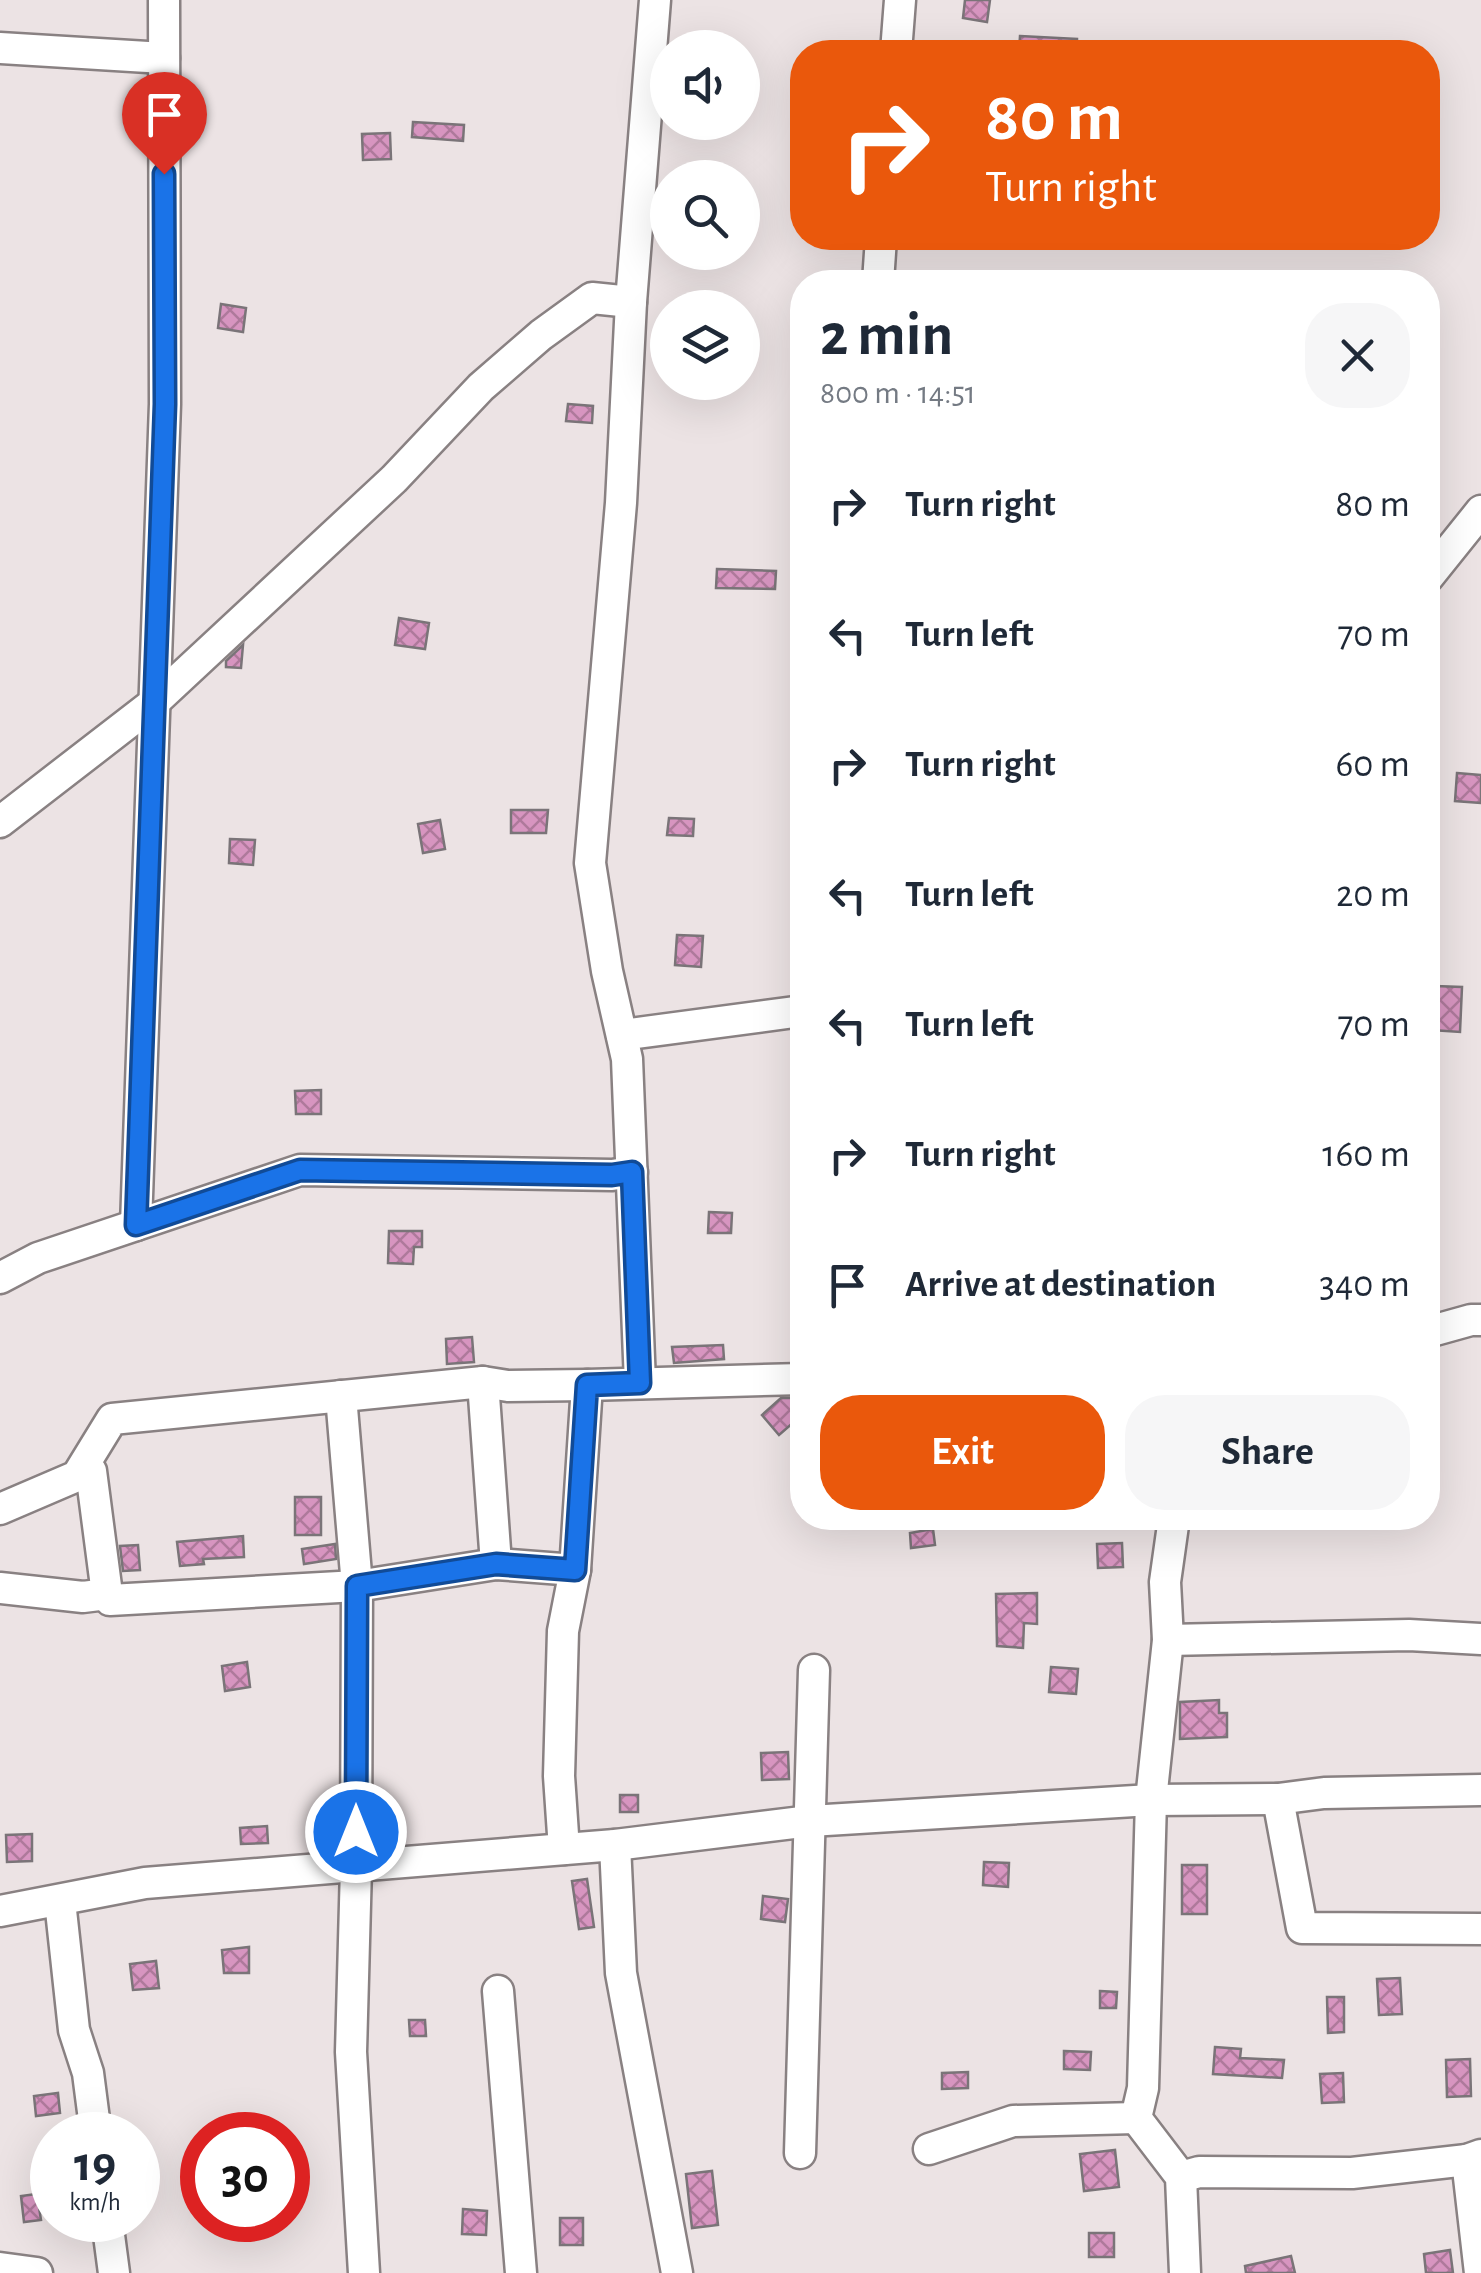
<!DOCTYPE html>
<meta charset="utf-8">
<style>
:root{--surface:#fff;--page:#f6f6f7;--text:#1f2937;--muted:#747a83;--accent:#ea580c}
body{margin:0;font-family:"Alegreya Sans",sans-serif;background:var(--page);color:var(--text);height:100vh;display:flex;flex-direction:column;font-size:38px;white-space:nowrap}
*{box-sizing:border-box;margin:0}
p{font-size:32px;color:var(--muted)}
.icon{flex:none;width:55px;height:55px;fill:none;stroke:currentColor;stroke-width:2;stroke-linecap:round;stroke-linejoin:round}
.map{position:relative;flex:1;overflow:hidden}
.side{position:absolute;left:790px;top:270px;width:650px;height:1260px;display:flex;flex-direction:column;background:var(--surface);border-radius:40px;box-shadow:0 10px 40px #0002}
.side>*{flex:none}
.banner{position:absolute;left:790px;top:40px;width:650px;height:210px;border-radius:40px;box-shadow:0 10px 40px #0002;background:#ea580c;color:#fff;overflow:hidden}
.tools{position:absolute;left:650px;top:30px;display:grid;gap:20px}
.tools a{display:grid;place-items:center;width:110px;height:110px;border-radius:50%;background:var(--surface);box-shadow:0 10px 40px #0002;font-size:50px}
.speed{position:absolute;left:30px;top:2112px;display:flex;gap:20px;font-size:50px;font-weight:700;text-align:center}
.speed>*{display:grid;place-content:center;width:130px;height:130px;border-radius:50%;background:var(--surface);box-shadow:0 10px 40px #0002;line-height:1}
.speed small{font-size:25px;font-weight:400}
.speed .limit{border:15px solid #d22;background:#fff;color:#111}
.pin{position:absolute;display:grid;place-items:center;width:85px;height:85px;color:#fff;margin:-102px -42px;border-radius:50% 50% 50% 0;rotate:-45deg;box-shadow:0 0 10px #0007}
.pin .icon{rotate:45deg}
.me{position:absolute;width:110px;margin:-55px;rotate:0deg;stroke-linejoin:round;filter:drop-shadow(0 0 8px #0008)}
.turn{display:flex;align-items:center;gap:35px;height:210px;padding:0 30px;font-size:45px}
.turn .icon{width:130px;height:130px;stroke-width:2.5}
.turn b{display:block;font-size:70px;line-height:85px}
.round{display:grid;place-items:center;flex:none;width:105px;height:105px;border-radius:40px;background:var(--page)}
.summary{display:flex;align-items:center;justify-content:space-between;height:170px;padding:0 30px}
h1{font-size:60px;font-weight:600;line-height:75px}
.button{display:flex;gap:20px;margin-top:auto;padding:20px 30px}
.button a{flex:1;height:115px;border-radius:40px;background:var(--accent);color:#fff;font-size:40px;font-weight:600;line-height:115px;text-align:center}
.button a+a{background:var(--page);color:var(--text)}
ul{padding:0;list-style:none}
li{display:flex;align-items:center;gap:30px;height:130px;padding:0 30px}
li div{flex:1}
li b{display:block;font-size:38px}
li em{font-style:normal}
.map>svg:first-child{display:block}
.building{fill:url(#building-cross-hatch);stroke:#7a7478;stroke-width:2.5}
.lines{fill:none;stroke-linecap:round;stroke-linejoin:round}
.minor-casing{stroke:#898182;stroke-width:35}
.minor{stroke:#fff;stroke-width:30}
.route-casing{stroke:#114b97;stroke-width:25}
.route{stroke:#1a73e8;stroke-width:18}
</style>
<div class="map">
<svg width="1481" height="2273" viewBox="0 0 1481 2273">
<defs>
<pattern id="building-cross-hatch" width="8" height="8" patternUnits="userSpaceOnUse" patternTransform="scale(2.5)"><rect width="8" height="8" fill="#d795c0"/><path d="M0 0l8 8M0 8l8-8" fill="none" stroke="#ae799b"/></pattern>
</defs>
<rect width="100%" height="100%" fill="#ece3e4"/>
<g class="building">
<path d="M965,0h25l-3,22 -24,-4z"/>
<path d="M1020,36l57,3v13h-58z"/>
<path d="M413,122l51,3 -1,16 -51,-4z"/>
<path d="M390,133l1,26 -28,1 -1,-26z"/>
<path d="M221,304l25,4 -3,24 -25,-4z"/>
<path d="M568,404l25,2 -1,17 -26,-2z"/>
<path d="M717,569l59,2 -1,18 -59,-1z"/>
<path d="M399,618l30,5 -4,26 -30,-4z"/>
<path d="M243,645l-2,23 -15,-1v-6z"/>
<path d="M1457,773l24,2v28l-26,-2z"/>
<path d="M511,810h37l-2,23h-35z"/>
<path d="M669,818l25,1 -1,17 -26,-1z"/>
<path d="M440,820l5,29 -22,4 -5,-29z"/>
<path d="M230,839l25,1 -2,25 -24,-2z"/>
<path d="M677,935l26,1 -2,31 -26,-2z"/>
<path d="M1435,986l27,1 -2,45 -28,-2z"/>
<path d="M321,1090v24h-25l-1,-23z"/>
<path d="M709,1212l23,1 -1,20h-23z"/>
<path d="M389,1231h33v16h-8l-1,17 -25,-1z"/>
<path d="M472,1337l2,25 -27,2 -1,-25z"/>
<path d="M723,1345l1,14 -50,4 -2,-16z"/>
<path d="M781,1398h11l10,17 -23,20 -17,-20z"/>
<rect x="295" y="1497" width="26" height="38"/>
<path d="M933,1529l2,16 -24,3 -1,-15z"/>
<path d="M243,1536l1,21 -41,2 1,5 -24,2 -3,-24z"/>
<path d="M1122,1543l1,24 -25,1 -1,-24z"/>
<path d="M335,1544l1,15 -32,5 -2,-15z"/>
<path d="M138,1545l2,25 -17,1 -3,-25z"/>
<path d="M1037,1593v31l-13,-1 -1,25 -26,-2 -1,-52z"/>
<path d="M247,1662l3,25 -25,4 -3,-25z"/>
<path d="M1051,1667l27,2 -2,25 -27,-2z"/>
<path d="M1219,1700v13h8v24l-47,2v-37z"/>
<path d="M788,1752l1,27 -27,1 -1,-27z"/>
<rect x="620" y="1795" width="18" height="17"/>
<path d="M267,1826l1,17 -27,1 -1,-16z"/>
<path d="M32,1834v27l-25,1 -1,-27z"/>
<path d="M984,1862l25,1 -1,24 -25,-2z"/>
<rect x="1182" y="1865" width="25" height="49"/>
<path d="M587,1879l7,48 -15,2 -7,-48z"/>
<path d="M763,1896l25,3 -3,23 -24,-3z"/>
<path d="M249,1947v26h-25l-2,-23z"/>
<path d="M156,1961l3,27 -26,2 -3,-26z"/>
<path d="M1400,1978l2,36 -23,1 -2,-36z"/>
<path d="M1100,1991l17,1 -1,16h-16z"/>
<path d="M1327,1997h17v35l-16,1z"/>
<path d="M409,2020h16l1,16h-16z"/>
<path d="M1215,2047l26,2 -1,9 44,2 -2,18 -69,-4z"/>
<path d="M1064,2051l27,1 -1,18 -26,-1z"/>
<path d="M1470,2059l1,37 -24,1 -1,-37z"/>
<path d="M968,2072v16l-26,1v-16z"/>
<path d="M1343,2073l1,29 -22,1 -2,-29z"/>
<path d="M58,2093l2,20 -24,3 -2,-20z"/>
<path d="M1115,2150l4,37 -35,4 -4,-37z"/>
<path d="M712,2171l6,54 -26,3 -6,-54z"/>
<path d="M37,2194l4,26 -17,2 -3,-26z"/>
<path d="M463,2209l24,2 -1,24 -24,-1z"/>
<rect x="560" y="2218" width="23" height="27"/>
<rect x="1089" y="2233" width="25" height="24"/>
<path d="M1450,2250l3,23h-27l-2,-19z"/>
<path d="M1291,2256l4,17h-49l-1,-7z"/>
</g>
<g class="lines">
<g class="minor-casing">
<g id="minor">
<path d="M0,48l164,10"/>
<path d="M896,52l4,-52"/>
<path d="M878,282l3,-44"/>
<path d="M1428,577l53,-66"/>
<path d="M0,822l150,-116 244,-227 87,-92 60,-52 51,-37 39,4"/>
<path d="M622,1035l180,-24"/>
<path d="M136,1225l29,-821 -1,-404"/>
<path d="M0,1278l38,-20 262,-88 312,5 20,-3"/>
<path d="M1428,1332l43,-12h10"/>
<path d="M483,1382l13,182"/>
<path d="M640,1383l-13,-324 -20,-88 -17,-108 31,-360 10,-201 24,-302"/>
<path d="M341,1396l16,190 -1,281 -5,185 13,221"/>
<path d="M77,1476l14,-5 16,123"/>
<path d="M0,1509l77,-33 35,-57 371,-37 25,4 79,-1 215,-6"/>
<path d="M1174,1518l-9,64 3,58 -17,160 -8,288 -7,30 45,59 4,96"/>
<path d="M0,1588l83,9 24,-3 3,6 247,-14 139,-22 79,6"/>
<path d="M1168,1640l241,-5 72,4"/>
<path d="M1278,1799l24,129 179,1"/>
<path d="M615,1845l6,128 56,300"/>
<path d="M564,1849l-5,-73 4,-145 12,-61 12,-185"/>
<path d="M60,1901l14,129 14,43 8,62"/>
<path d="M0,1911l145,-28 470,-38 195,-24 341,-21 127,-1 46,-6 157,-3"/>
<path d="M498,1991l23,282"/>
<path d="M929,2149l84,-28 123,-3"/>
<path d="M800,2153l14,-483"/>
<path d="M1467,2160l13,113"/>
<path d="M1181,2177l18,-5 153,1 115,-13 14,-5"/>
<path d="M107,2220l7,53"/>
<path d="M0,2268l37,5"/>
</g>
</g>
<use href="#minor" class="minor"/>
</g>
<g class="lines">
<g class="route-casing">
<path id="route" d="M164,174l1,230 -29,821 164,-55 312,5 20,-3 8,211 -53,2 -12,185 -79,-6 -139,22 -1,246"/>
</g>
<use href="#route" class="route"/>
</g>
</svg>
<div class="tools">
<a><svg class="icon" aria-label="sound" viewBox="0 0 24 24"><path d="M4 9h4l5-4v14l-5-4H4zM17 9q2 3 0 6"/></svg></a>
<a><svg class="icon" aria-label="search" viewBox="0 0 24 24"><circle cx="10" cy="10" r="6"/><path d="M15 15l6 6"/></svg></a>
<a><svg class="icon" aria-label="layers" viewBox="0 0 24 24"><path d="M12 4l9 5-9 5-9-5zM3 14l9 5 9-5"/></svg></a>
</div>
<div class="speed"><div>19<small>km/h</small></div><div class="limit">30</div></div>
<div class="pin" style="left:164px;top:174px;background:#d93025"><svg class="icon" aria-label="arrive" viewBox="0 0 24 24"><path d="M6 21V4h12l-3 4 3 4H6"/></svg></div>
<svg class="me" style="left:356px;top:1832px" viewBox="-20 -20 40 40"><circle r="17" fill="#1a73e8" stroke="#fff" stroke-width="3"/><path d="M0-11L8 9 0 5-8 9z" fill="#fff"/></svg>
<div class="banner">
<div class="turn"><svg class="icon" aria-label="right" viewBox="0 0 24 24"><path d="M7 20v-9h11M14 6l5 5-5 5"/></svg><div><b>80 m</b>Turn right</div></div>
</div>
<section class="side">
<div class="summary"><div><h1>2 min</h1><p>800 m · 14:51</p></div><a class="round"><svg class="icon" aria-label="close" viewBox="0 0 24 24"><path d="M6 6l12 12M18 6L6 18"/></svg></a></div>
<ul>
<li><svg class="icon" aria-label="right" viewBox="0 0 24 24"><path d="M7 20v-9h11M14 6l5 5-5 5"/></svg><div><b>Turn right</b></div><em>80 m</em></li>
<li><svg class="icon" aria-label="left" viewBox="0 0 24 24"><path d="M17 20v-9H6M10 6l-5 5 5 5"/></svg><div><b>Turn left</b></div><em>70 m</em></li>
<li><svg class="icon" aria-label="right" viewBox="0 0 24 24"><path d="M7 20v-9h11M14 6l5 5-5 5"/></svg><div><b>Turn right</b></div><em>60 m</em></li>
<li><svg class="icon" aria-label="left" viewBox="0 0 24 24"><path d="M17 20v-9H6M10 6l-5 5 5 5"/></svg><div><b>Turn left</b></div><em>20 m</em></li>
<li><svg class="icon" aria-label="left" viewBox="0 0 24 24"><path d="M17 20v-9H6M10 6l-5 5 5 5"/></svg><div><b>Turn left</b></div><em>70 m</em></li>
<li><svg class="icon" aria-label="right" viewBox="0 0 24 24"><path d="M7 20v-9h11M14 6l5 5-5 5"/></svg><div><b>Turn right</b></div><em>160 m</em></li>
<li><svg class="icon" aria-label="arrive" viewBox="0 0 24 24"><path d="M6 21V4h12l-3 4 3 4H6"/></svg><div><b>Arrive at destination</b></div><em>340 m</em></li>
</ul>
<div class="button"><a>Exit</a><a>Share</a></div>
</section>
</div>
